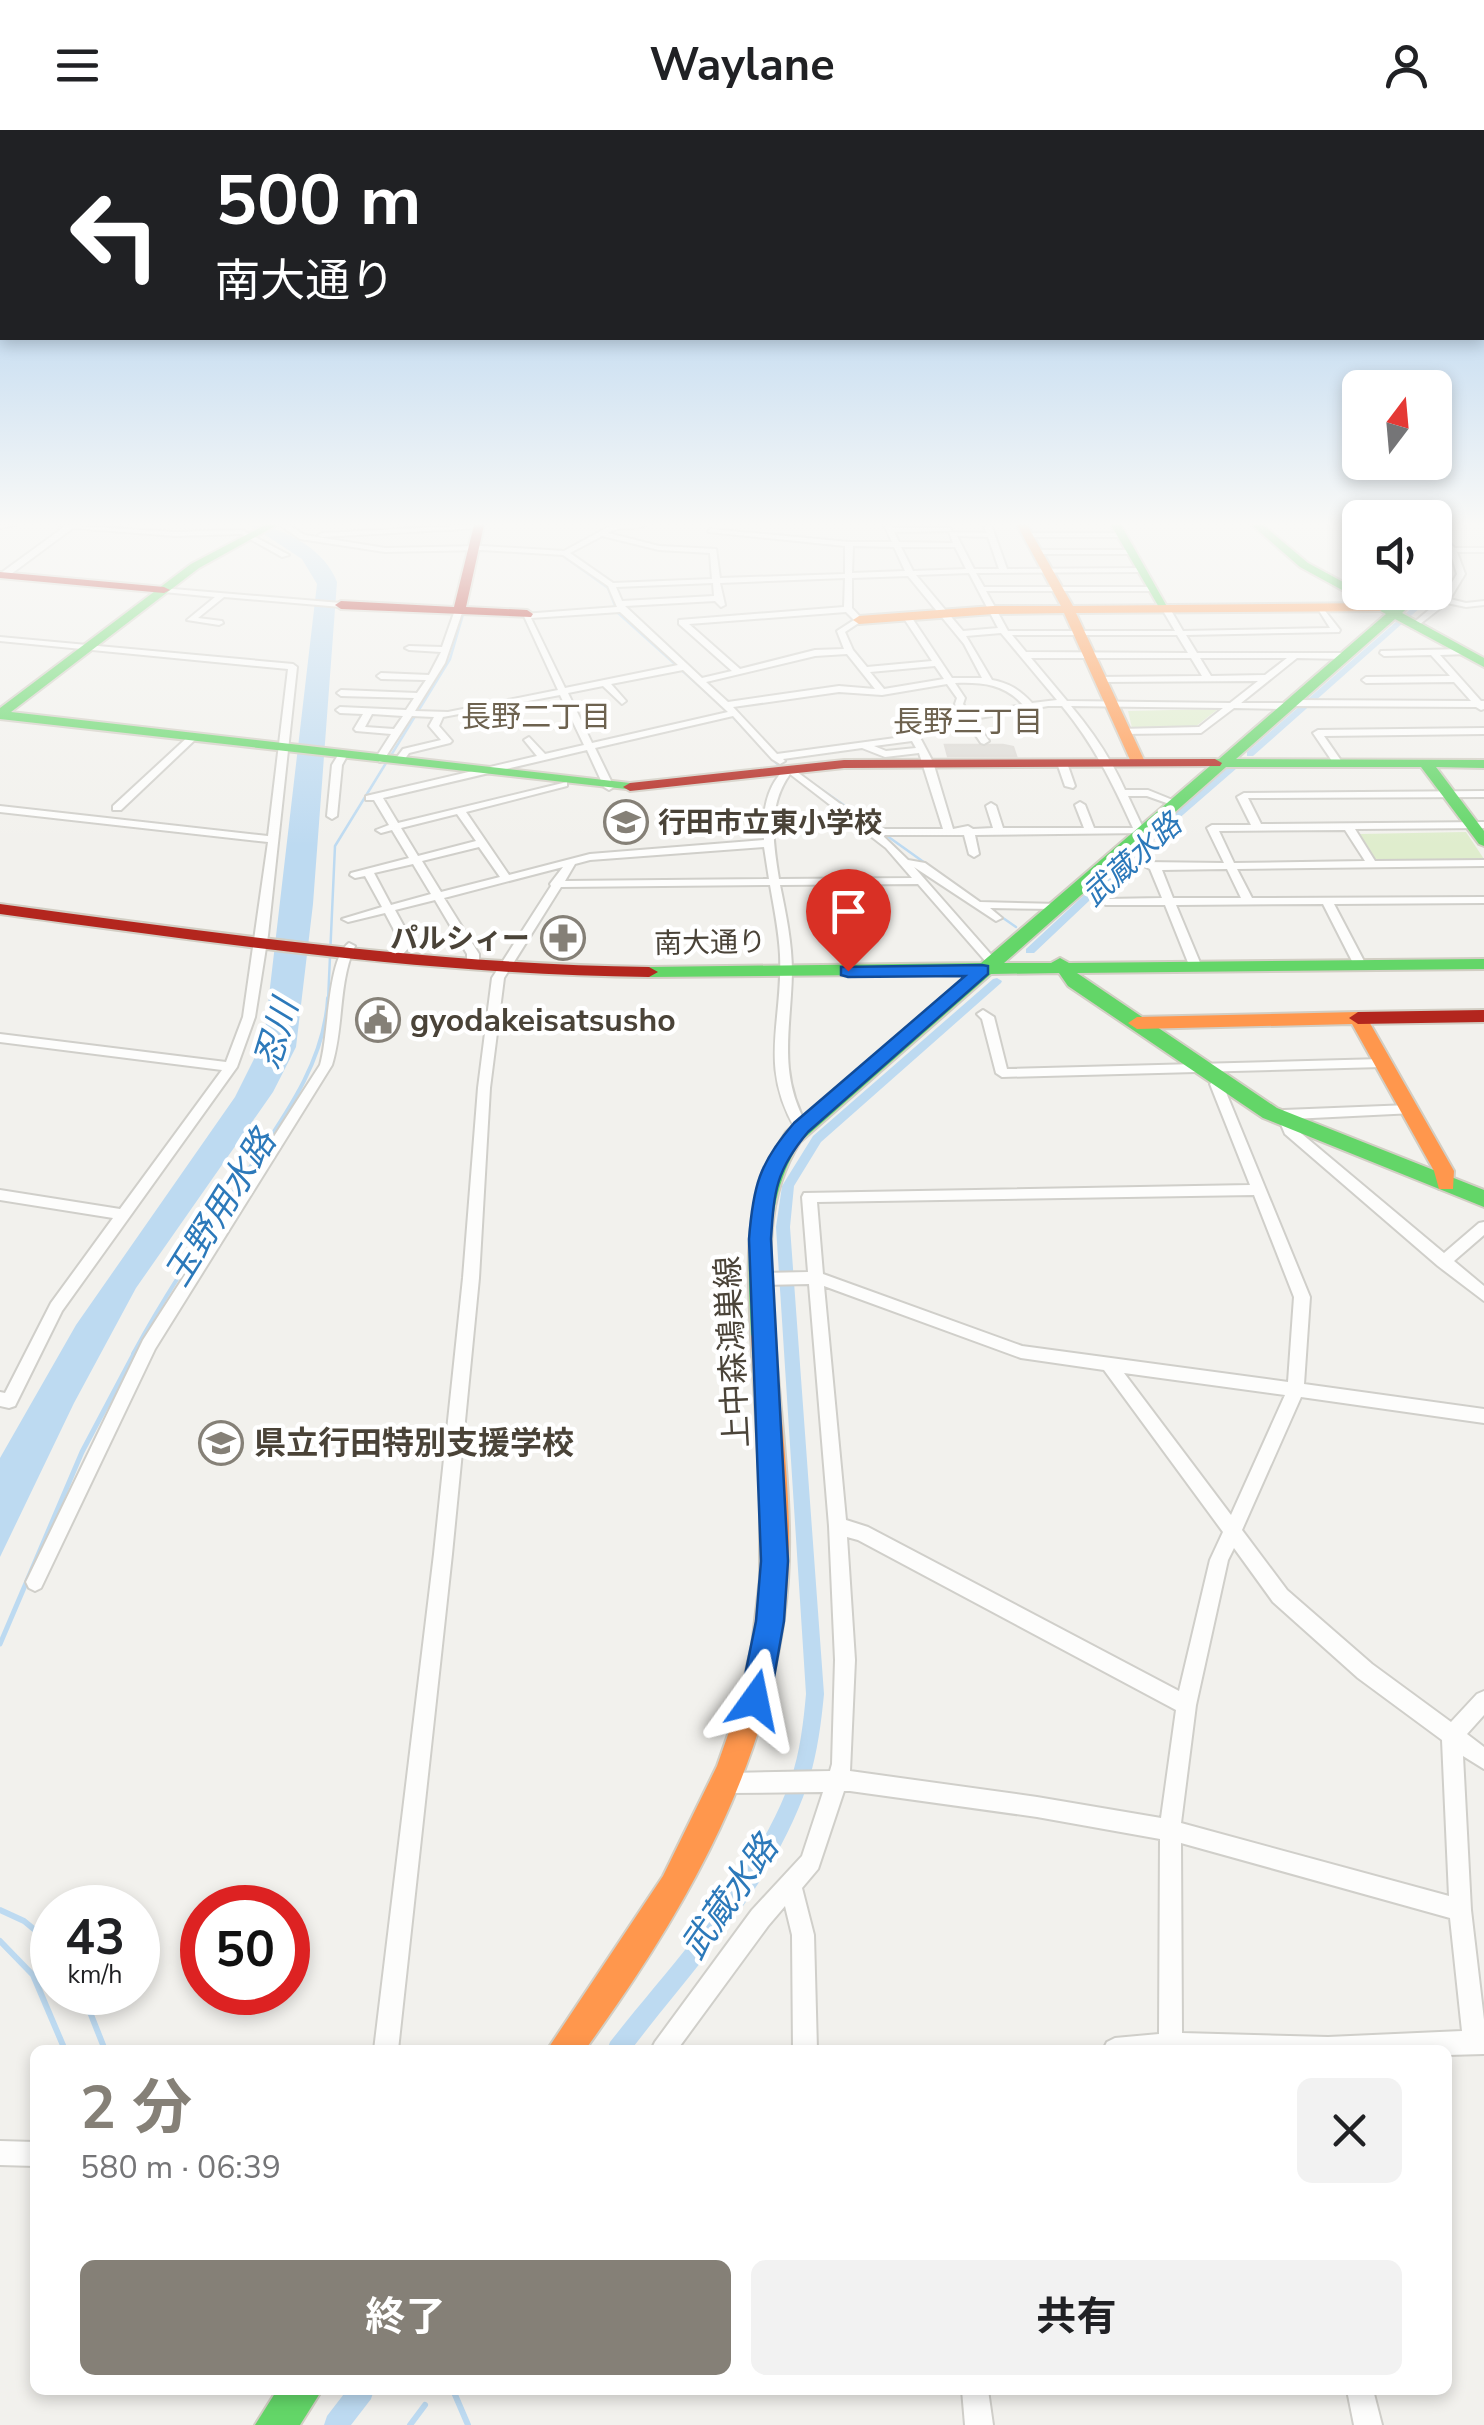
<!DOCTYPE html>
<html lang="ja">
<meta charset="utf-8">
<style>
:root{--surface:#fff;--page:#f2f2f2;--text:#202124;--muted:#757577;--accent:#858077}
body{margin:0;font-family:"Nunito Sans","Noto Sans JP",sans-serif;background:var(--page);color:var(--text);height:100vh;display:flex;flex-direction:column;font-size:38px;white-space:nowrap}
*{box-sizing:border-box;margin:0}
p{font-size:32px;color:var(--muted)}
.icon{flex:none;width:55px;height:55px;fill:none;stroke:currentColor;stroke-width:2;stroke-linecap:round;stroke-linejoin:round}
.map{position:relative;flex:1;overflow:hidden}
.details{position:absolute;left:30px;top:1915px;width:1422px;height:350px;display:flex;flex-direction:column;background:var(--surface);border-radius:15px;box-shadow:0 5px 15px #0003}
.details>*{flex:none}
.top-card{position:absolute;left:0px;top:0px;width:1485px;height:210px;box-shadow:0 5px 15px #0003;background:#202124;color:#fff;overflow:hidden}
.needle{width:65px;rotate:16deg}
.buttons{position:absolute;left:1342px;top:240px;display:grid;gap:20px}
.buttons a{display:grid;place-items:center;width:110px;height:110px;border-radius:15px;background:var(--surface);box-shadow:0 5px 15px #0003;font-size:50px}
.speed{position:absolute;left:30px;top:1755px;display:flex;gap:20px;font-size:50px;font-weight:700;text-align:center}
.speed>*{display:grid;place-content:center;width:130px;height:130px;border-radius:50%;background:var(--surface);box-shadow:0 5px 15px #0003;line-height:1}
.speed small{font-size:25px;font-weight:400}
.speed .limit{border:15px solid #d22;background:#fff;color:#111}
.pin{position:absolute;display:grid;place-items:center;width:85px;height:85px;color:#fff;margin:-102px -42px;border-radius:50% 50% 50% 0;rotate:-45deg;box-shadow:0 0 10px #0007}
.pin .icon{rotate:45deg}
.me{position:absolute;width:110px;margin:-55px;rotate:12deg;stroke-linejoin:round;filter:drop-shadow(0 0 8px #0008)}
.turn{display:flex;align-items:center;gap:35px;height:210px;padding:0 50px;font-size:45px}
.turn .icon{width:130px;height:130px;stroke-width:2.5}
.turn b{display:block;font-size:70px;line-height:85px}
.round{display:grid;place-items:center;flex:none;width:105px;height:105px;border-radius:15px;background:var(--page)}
.summary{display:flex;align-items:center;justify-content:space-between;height:170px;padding:0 50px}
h1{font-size:60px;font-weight:700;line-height:75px;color:var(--accent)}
.action{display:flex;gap:20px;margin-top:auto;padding:20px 50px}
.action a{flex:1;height:115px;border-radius:15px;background:var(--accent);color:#fff;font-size:40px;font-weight:700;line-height:115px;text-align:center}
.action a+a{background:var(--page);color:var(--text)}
header{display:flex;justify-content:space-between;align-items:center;height:130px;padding:0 50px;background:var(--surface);font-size:45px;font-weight:700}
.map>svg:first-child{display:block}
.green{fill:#dfedcd}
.water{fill:#bddaf1}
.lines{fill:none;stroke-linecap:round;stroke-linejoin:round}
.stream-far3{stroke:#bddaf1;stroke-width:2.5}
.stream-far2{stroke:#bddaf1;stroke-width:4}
.stream-far1{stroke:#bddaf1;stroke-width:5}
.stream{stroke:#bddaf1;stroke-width:6}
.canal{fill:#bddaf1;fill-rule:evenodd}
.building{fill:#dcdad5;stroke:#dbd8d3;stroke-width:2.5}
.street-casing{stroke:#d0cfca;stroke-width:4}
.fast-casing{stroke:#d2cec4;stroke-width:4}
.slow-casing{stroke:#d2cec4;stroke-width:4}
.jam-casing{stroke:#d2cec4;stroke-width:4}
.street{fill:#fdfdfc;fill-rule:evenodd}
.fast{fill:#63d668;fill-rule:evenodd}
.slow{fill:#ff974d;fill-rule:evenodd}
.jam{fill:#b3261e;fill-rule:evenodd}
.route{fill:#1a73e8;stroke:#114b97;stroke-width:2.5}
.labels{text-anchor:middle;stroke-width:9;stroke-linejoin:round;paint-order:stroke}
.far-poi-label{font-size:28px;font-weight:bold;fill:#4a4338;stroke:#fff;text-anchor:start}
.far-street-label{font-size:28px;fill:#4a4338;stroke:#fff}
.far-neighbourhood-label{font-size:30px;fill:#6d624f;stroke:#fff}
.far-water-label{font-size:30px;font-style:italic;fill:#2c79ba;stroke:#fff}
.poi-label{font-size:32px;font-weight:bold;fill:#4a4338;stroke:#fff;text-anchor:start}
.street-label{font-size:32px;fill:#4a4338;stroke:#fff}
.water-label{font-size:35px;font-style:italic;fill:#2c79ba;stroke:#fff}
</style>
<header><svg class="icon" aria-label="menu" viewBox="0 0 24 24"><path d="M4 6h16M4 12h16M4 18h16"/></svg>Waylane<svg class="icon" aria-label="person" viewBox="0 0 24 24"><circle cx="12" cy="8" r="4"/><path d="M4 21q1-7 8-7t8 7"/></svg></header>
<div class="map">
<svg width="1484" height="2295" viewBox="0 0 1484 2295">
<rect width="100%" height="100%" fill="#f2f1ed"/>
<g class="green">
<path d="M1218,579l-23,18 -63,1 -4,-17z"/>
<path d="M1466,702l18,27 -108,1 -16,-26z"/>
</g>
<path class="water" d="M250,395c32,0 76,25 87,57l-24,322 -17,143 -23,45 -137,196 -62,115 -74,154v-99l76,-133 159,-228 29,-58 53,-455 -15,-25z"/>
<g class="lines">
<g class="stream-far3">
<path d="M566,428l42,30 8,20"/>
<path d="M472,447l12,-52"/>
<path d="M617,482l108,97"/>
<path d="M732,586l46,49"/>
<path d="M390,627l60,-98 17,-58"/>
<path d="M798,643l77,54"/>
<path d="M883,703l98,70"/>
<path d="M993,781l23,16"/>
<path d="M328,871l7,-155 51,-83"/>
</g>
<path class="stream-far2" d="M133,1224c32,-59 69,-114 106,-170 37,-57 85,-115 89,-186"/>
<path class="stream-far1" d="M0,1514l82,-192 53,-100"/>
<g class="stream">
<path d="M0,1780l24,11 28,23"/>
<path d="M0,1811l33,34 32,75"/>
<path d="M82,1862l23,58"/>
<path d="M453,2260l15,35"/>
<path d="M410,2295l15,-20"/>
</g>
<g class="canal">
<path d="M1435,410l3,2 11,22 -1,19 -195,173h-6v-4l183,-160h5v-4l8,-7v-17l-8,-15z"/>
<path d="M1230,636l7,2 -91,79 -112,106h-8v-4l114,-106z"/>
<path d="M997,848l5,3 -1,2 -180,159 -27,44 -4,41 34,467c-3,31 -7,62 -17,92 -34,100 -113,181 -176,264h-24l3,-8c60,-76 140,-160 176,-250 13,-31 17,-65 20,-98l-30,-467 6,-41 31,-50 180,-157z"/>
<path d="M347,2260h27l-3,9 -20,26h-27l3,-9z"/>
</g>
</g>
<path class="building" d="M945,615h58l10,2 3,9h-68z"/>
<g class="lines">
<g class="street-casing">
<g id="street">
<path d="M0,395h16l-16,3z"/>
<path d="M59,395l116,7 67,-2 47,25 -7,2 -41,-23 -66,2 -102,-8 -66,49h-6v-4l63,-46z"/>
<path d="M280,395h8l17,10 80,13 97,-2 82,5 48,-26h34c-12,6 -23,-1 -38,8l51,13 57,3 4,29 125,-4v-28l-137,-14 2,-3 139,13h43l-8,-17h6l2,3h58l2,3 -58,1 5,10 54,1 -4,-11 38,1 -3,-6 4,-2 4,2 15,42 135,-1 4,2 -4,2 -166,1 8,14h169l4,2 -4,2h-167l22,40h167l-13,-22 4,-2h3l14,24 147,-3 -12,-19 4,-2 18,23 -1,2 -153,3 11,18h149l4,3 -4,3 -49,-1 -56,45h46l4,-3 180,1 -17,-19 -88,1 -4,-3 4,-3 84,-1 -19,-21 -47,1 -4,-3 1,-2 84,-2 3,1v4l-28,1 41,46h3v8l-3,1 -5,-3 -184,-1 -4,3 -54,-1 -33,25 -78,1 -3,-1v-4l79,-2 24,-19 -152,-2c22,26 40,53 54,84h23l32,13 -5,3 -28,-10h-19l15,32 5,3 -1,2 -172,2 4,19 -5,3 -5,-3 -5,-19h-82l26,25 17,3 55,39 81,2v4l-4,1 -67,-1 12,10 -6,3 -82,-54 81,92v4h-8l-69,-79 -138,1c6,29 12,58 12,87 -1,57 -15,102 16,155l-7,5 -5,-2c-38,-65 -13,-107 -16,-175 -1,-23 -6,-47 -10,-70l-209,2 -57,91 -14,110 -11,190 -27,276 -54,496h-24l60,-496 29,-276 15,-190 14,-110 59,-92 -1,-2 13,-17 -119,31 35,56v7l-6,4 -6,-4v-7l-32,-54 -40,10 18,33 -10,11 -4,1 -6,-3 8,-9 -16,-30 -37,9 -6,-3 40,-12 -17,-31 -10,2 -5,-3 1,-2 58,-15 -17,-28 -11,3 -5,-3 13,-5 -15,-25h-8v-4l171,-40 -13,-16 5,-3 16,17 39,-9 -24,-50 -117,22 -4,9 13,15 -2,2 -41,10 -7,10h-6l-2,-2 9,-12 38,-9 -12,-14 5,-9 -22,-1 -29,45 -3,1 -5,-3 16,-25 -35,-3 -2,-2 9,-15 -23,-1 -4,-3 4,-3 66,3 8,-12 -73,-2 -4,-3 4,-3 76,3 9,-13 -45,-1 -4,-3 4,-3 48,2 12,-23 -32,-2 -4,-2 4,-2 33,1 13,-37 4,-2 4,2 -18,53 -30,48 33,1 110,-22 -35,-76 94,-7 -9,-21 -45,-31 -81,-5 -97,2 -85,-13zM602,406l57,14 51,3 2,26 -99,4 -43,-30zM957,406l31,1 11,32h-25zM853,416l41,1 11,24 -53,2zM901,417h54l11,22 -53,2zM969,443l29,55 -35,3 -47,-56zM908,446l56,68 18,34h-30l-42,-63h-3l-4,2 29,44 -65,6 -14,-17 -8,-18 18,-12 -11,-12v-30zM845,448l-1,29 -165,13v4l53,47 -30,7 -77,-72 90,-5 6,6 4,-2 -5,-22zM713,453l1,13 -92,5 -6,-14zM620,482l58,53 -113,23 -34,-70zM846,482l8,8 -17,11 7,18 -29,1 -75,19 -51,-45zM1001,503l56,67 -25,3c-12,-13 -23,-20 -40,-23l-26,-44zM1012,505h165l11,18 -162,-1zM847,524l28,35 -36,-3 -111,16 -22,-20 109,-26zM1031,528h160l11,18 -106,1 -1,2 4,3 159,-1 -28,22 -163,-2zM1200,528h87l-22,17 -54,1zM935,536l9,13 -60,10 -14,-17zM683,540l45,42 -136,31 -24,-50 35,-7 19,18 4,-3 -15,-17zM955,553c27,-1 50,1 68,22l-53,9 -7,-10 2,-6zM947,554l10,14 -2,6 7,12 -55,10 3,10 -133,18 -44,-47 106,-15 43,3zM1048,576h14c32,39 50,76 71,122h-39l-9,-23 -5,-3 -5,3 9,23h-81l-7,-22 -5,-3 -5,3 7,22 -20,1 -5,-3 -15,3 -20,-67 -17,-32 50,-9 15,22 3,1 5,-3 -15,-22zM372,584l31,2 -9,13 -29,-2zM733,586l39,43 8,5 5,-3 -2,-2 79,-11 23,9 34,-4 24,76h-69l-85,-63c-23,17 -27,47 -25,74l-174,14 -81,21 -43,-63 101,-26v-4l-169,41 -15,-25 204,-48 17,37 5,3 5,-3 -19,-39zM912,611l4,7 -30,3 -12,-5zM790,644l96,74 26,30 -133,1c-6,-37 -12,-73 11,-105zM457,684l19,27 -58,15 -17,-28zM479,717l21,30 -59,15 -19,-31zM764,717l5,32 -204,2 10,-17 15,-4zM413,734l18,30 -40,11 -17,-32z"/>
<path d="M478,395l2,3 -158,9 -4,-2 4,-2z"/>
<path d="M1435,401l20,17h29v4h-27l8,22 -15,25 16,4 18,-2v4l-18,2 -19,-4 -32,25h-3v-4l30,-25 15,-25 -7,-23 -15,-14z"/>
<path d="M1027,403h95l4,2 -4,2h-98z"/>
<path d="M1037,420h95l4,2 -4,2h-98z"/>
<path d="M161,458l180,15 4,2 -4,2 -117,-10 -26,21 24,3 1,2 -4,2 -32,-5 28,-23 -51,-5z"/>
<path d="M0,507l293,27 4,3 -29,268 -13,82 -18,50 -175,244 -47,95 -6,2 -9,-2v-14l5,1 46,-90 62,-85 -113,-18v-10l120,19 102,-139 -222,-28v-8l226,28 17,-45 25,-175 -268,-30v-6l268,30 20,-167 -288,-28z"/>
<path d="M1484,598v6l-160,2 18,26 -5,3 -3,-1 -21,-31 5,-3z"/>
<path d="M191,604l8,2 -78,74h-8v-4z"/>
<path d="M343,621l5,3 -6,11 -5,51 -5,3 -5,-3 5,-51 8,-13z"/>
<path d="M1062,630l5,3 8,23 -2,2 -8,-2 -8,-23z"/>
<path d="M1484,661v6l-236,1 13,26 223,-2v6l-129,1 20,32 109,-1v6l-247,3 15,29 232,-1v6l-150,1 31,59 -2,2h-8l-2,-2 -30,-59 -147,1 25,60 -6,4 -6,-4 -24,-60h-59l-6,-3 6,-3 56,-1 -12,-29 -6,-3v-4l80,1 -17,-35 5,-3h39l-14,-28 7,-4zM1345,700l20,31 -131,2 -15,-32zM1227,739l14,29h-68l-11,-28z"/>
<path d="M349,813l6,3c-17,37 -11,80 -23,119l-177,284 -114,239 -6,3 -6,-3 -3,-6 3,-6 114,-236 177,-275c9,-29 7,-107 29,-122z"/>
<path d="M983,880l11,7 13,52 375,-10 6,4 -6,4 -380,10 -6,-4 -14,-54 -5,-5z"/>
<path d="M1221,946l6,4 -4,5 87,212 -6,87 180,25v14l-183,-26 -59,133 45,60 85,74 79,58 26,-28 7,-3v24l-17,19 17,13v22l-21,-13 8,154 13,110v34l-36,1v-5h-345l4,-8 8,-4 44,-4 1,-195 -123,-22 -187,-26h-6l-26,78 -16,19 12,47 3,115h-24l-1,-115 -7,-29 -17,20 -91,124h-26l4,-8 97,-132 50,-54 21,-64 -94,1 -7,-3 -3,-7 3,-7 7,-3 101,-2 2,-7 3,-104 -6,-134 -20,-242 -47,1 -5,-2 -3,-4 3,-4 5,-2 46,-1 -6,-75 2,-4 446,-8 -40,-101zM1254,1065l40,102 -6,85 -266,-36 -199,-72 -6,-72zM824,1156l197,72 83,12 119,162 -13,28 -31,131 -311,-164 -22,-7zM1124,1243l161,22 -54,120zM847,1407l11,3 318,170 -15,108 -124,-21 -187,-26 5,-111zM1234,1418l39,54 85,76 84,62 7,156 -268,-73 15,-118 32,-145zM1181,1713l269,75 12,113 -134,6 -146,-4z"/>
<path d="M1409,975l7,5 -2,3 -122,6 4,10 148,124 35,-30 5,-1v13l-30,26 30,25v15l-46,-35 -153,-132 -8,-19 7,-5z"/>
<path d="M0,2011l35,1v24l-35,-1z"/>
<path d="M962,2260h26l5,35h-28z"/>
<path d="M1347,2260h26l9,35h-28z"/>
</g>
</g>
<g class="fast-casing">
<g id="fast">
<path d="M265,395h12l-78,43 -188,144 619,71 5,1v6l-635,-71v-11l191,-144z"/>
<path d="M1111,395h10l49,87 -10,-3z"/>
<path d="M1252,395h11l45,38 85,46 18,-17h13l-22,21 82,45v9l-89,-48 -159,140 248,1v8l-48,-1 48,64v15l-5,-2 -58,-77h-195l-222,196h47l9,-5 9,5 415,-4v10l-407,4 200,135 207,82v17l-221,-89 -195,-132 -9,-13 -68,1 -191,168c-38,60 -30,126 -25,194l-4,7h-16l-4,-7c-3,-77 -10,-136 35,-204l183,-158 -320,3 -9,-5 9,-5 332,-4 229,-197v-6l9,-1 167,-145 -86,-47z"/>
<path d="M277,2260h45l-22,35h-45z"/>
</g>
</g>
<g class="slow-casing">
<g id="slow">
<path d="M1017,395h10l46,81 307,-3 6,4 -6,4 -304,2 69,149 -7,4 -7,-4 -67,-149 -71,1 -134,10 -6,-4 6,-4 134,-10h68z"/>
<path d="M1358,882l9,6 87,153 -1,18h-14l-5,-18 -82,-147 -215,5 -9,-6 9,-6z"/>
<path d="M763,1197l8,2 4,7c5,81 18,163 13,244 -13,177 -101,329 -203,470h-38l116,-174 54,-110 20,-57 15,-64 8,-66v-91l-9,-152 4,-7z"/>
</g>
</g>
<g class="jam-casing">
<g id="jam">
<path d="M474,395h10l-18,82 61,3 6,4 -2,3 -190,-8 -6,-4 6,-4 113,6z"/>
<path d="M0,442l164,15 6,3 -6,3 -164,-15z"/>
<path d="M1215,629l7,4 -2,3 -376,2 -214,23 -7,-4 7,-4 214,-23z"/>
<path d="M0,774c216,29 431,60 649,63l9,5 -9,5c-218,-2 -433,-34 -649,-63z"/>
<path d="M1484,880v12l-126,2 -9,-6 9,-6z"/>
</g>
</g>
<use href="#street" class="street"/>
<use href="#fast" class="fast"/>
<use href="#slow" class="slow"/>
<use href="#jam" class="jam"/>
</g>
<linearGradient id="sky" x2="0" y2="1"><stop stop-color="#97c3ec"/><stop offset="0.55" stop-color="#f9f9f7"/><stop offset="1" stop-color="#f9f9f7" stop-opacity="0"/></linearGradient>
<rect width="1484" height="716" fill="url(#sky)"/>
<path class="route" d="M982,835l6,1v8l-180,158c-32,38 -34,59 -37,107l17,322 -4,60 -14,79 -5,11 -10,4 -11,-4 -4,-11 16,-79 5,-60 -12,-322c4,-52 10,-76 45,-116l171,-147 -117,1 -7,-2v-8z"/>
<defs>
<g id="school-ring" transform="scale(2.25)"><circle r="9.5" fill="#fff" stroke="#858077" stroke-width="1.5"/><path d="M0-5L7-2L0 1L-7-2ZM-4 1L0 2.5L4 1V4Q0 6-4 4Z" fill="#858077"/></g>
<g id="pharmacy-ring" transform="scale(2.25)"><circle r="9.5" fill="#fff" stroke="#858077" stroke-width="1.5"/><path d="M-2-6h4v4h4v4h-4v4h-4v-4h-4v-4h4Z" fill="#858077"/></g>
<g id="civic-ring" transform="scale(2.25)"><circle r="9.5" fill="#fff" stroke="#858077" stroke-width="1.5"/><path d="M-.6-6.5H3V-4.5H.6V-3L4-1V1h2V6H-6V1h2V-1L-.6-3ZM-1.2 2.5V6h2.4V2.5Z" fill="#858077"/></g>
</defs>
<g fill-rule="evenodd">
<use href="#school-ring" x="626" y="692"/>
<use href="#pharmacy-ring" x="563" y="808"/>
<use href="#civic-ring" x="378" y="890"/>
<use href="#school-ring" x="221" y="1313"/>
</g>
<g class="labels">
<g class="far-poi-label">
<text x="658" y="702">行田市立東小学校</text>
<text x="530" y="818" text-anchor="end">パルシィー</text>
</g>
<g class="far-street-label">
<text transform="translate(710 812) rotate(-1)" y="10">南大通り</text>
</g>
<g class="far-neighbourhood-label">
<text x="536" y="597">長野二丁目</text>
<text x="968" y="602">長野三丁目</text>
</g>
<g class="far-water-label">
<text transform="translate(1132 730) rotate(-42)" y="10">武蔵水路</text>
</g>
<g class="poi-label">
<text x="410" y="901">gyodakeisatsusho</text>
<text x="254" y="1324">県立行田特別支援学校</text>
</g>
<g class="street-label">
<text transform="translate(732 1222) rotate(-93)" y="11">上中森鴻巣線</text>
</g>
<g class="water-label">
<text transform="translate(276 904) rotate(-73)" y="12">忍川</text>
<text transform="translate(220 1078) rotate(-58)" y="12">玉野用水路</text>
<text transform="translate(729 1767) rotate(-55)" y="12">武蔵水路</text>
</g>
</g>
</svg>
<div class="buttons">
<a><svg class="needle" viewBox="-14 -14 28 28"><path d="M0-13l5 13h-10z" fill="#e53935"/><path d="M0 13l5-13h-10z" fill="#757577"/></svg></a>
<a><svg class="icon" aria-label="sound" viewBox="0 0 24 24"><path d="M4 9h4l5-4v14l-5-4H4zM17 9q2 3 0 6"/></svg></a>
</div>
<div class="speed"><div>43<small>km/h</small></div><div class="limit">50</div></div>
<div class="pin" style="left:848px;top:841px;background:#d93025"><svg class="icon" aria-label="arrive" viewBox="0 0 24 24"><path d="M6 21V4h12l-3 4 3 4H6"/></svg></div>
<svg class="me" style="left:755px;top:1570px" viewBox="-20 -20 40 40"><path d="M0-17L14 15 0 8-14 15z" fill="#1a73e8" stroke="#fff" stroke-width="4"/></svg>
<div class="top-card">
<div class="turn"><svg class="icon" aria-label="left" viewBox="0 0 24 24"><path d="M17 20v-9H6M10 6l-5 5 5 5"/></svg><div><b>500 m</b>南大通り</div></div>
</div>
<section class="details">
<div class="summary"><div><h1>2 分</h1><p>580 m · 06:39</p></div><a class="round"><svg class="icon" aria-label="close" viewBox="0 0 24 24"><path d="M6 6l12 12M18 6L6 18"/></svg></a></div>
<div class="action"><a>終了</a><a>共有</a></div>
</section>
</div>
